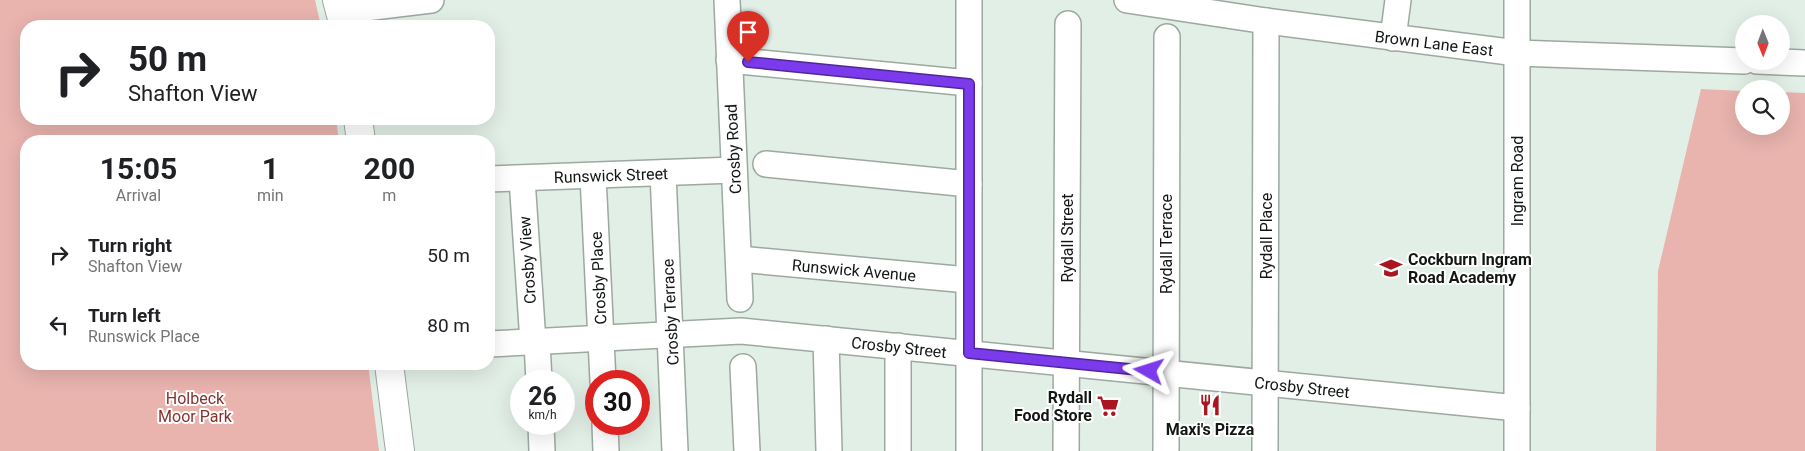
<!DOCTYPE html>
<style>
:root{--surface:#fff;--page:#f2f2f2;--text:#202124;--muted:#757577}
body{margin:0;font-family:Roboto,sans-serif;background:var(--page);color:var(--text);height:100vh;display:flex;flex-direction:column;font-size:19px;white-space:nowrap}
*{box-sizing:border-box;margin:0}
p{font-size:16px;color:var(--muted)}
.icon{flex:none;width:28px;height:28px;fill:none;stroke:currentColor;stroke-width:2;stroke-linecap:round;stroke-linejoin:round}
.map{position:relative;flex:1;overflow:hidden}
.panel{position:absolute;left:20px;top:135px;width:475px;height:235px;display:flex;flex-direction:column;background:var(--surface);border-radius:20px;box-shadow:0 5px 20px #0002}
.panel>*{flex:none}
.hud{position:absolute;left:20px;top:20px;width:475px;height:105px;border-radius:20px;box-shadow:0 5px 20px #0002;background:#fff;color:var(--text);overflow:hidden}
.needle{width:32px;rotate:179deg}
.buttons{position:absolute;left:1735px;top:15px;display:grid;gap:10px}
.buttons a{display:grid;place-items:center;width:55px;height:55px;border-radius:50%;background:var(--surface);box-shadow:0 5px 20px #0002;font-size:25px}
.speed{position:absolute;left:510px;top:370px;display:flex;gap:10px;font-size:25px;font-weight:700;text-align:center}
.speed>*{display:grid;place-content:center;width:65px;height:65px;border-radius:50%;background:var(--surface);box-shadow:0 5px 20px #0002;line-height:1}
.speed small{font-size:12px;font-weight:400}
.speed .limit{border:8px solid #d22;background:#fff;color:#111}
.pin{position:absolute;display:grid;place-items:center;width:42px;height:42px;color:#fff;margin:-51px -21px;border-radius:50% 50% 50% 0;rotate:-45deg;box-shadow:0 0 5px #0007}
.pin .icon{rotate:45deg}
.me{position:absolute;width:55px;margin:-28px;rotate:276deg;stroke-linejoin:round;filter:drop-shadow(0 0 4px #0008)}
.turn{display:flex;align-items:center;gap:18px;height:105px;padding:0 25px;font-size:22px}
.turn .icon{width:65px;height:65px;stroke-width:2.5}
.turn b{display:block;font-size:35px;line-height:42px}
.eta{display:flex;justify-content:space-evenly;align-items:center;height:85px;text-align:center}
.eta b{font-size:30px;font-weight:700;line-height:35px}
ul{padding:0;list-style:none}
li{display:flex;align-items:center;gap:15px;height:70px;padding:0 25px}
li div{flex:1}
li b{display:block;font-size:19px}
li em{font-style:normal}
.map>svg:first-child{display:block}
.green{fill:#e9b3ae}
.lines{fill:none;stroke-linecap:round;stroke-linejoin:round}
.minor-casing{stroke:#9ca9a0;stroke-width:28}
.tertiary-casing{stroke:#9ca9a0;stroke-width:30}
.minor{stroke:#fff;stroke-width:25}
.tertiary{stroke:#fff;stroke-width:28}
.route-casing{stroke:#51269a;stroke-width:12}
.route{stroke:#7c3aed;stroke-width:9}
.labels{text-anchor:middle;stroke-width:4;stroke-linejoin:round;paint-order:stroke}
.street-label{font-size:16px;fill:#121714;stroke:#fff}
.poi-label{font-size:16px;font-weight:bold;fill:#121714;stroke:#fff;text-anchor:start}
.park-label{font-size:16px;fill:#85312e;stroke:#fff}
</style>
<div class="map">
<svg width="1805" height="451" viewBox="0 0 1805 451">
<rect width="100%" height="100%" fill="#e2efe6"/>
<g class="green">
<path d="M0,0h315l6,26h-295v93h310l3,22h-313v223h342l11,87h-379z"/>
<path d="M1701,89l43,2v35h37v-34l24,1v358h-149l2,-180z"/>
</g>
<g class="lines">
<g class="minor-casing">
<g id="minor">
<path d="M727,0l13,299"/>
<path d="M1127,0l139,21 251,32 227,8"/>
<path d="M1517,0v451"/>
<path d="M340,11l91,-11"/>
<path d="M1393,38l5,-38"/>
<path d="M729,60l240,23"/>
<path d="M1757,61l48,2"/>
<path d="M766,164l203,20"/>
<path d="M663,173l12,278"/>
<path d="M593,176l10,205"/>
<path d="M489,179l245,-9"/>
<path d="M522,179l11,163"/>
<path d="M739,259l229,21"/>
<path d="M826,339l3,112"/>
<path d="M537,342l2,39"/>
<path d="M489,344l252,-13 776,77"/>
<path d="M898,346v105"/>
<path d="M743,367l4,84"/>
<path d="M541,424l1,27"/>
<path d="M605,424l1,27"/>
<path d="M969,451v-451"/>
<path d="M1066,451l2,-427"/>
<path d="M1166,451l1,-414"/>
<path d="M1265,451l1,-430"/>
</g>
</g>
<g class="tertiary-casing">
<g id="tertiary">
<path d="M337,0l7,26"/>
<path d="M358,119l3,22"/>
<path d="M389,364l11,87"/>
</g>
</g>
<use href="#minor" class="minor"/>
<use href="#tertiary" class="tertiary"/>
</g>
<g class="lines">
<g class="route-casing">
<path id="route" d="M748,62l221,22v269l180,18"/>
</g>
<use href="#route" class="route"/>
</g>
<defs>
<g id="school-bare" transform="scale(1.725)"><path d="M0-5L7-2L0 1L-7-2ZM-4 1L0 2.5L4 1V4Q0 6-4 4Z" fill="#aa151f" stroke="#fff" stroke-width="2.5" paint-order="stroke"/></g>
<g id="restaurant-bare" transform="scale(1.725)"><path d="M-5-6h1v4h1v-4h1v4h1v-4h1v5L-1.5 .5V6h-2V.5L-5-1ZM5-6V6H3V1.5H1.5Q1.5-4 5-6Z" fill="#aa151f" stroke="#fff" stroke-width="2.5" paint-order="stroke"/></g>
<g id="supermarket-bare" transform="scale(1.725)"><path d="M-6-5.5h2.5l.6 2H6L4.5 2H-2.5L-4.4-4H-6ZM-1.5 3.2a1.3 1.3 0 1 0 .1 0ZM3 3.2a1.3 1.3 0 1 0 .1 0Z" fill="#aa151f" stroke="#fff" stroke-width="2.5" paint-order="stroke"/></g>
</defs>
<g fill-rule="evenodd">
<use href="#school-bare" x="1391" y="268"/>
<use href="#restaurant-bare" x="1210" y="405"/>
<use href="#supermarket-bare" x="1108" y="406"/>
</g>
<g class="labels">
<g class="street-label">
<text transform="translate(1434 43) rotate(7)" y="6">Brown Lane East</text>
<text transform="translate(733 149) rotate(-93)" y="6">Crosby Road</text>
<text transform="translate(611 175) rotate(-2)" y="6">Runswick Street</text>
<text transform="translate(1517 181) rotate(-90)" y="6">Ingram Road</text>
<text transform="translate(1266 236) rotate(-90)" y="6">Rydall Place</text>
<text transform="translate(1067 238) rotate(-90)" y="6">Rydall Street</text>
<text transform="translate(1166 244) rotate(-90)" y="6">Rydall Terrace</text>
<text transform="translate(527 260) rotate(-94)" y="6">Crosby View</text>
<text transform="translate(854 270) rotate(5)" y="6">Runswick Avenue</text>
<text transform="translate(598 278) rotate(-93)" y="6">Crosby Place</text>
<text transform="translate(670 312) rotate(-93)" y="6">Crosby Terrace</text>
<text transform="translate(899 347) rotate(6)" y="6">Crosby Street</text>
<text transform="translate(1302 387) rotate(6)" y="6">Crosby Street</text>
</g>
<g class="poi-label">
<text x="1408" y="265">Cockburn Ingram<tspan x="1408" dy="18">Road Academy</tspan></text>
<text x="1092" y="403" text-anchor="end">Rydall<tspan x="1092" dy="18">Food Store</tspan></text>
<text x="1210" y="435" text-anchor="middle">Maxi's Pizza</text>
</g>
<g class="park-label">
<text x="195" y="404">Holbeck<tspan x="195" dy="18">Moor Park</tspan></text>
</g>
</g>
</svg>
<div class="buttons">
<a><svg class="needle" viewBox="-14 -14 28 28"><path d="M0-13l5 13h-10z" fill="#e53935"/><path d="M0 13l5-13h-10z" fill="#757577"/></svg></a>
<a><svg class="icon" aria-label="search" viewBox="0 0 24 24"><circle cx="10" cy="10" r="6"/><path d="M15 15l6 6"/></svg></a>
</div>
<div class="speed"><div>26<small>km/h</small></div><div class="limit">30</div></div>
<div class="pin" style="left:748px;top:62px;background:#d93025"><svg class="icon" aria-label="arrive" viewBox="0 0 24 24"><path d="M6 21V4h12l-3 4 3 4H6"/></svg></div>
<svg class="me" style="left:1149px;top:371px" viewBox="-20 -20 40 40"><path d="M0-17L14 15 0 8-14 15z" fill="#7c3aed" stroke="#fff" stroke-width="4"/></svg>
<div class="hud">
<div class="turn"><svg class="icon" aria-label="right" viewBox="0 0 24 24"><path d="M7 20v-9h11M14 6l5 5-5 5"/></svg><div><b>50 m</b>Shafton View</div></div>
</div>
<section class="panel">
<div class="eta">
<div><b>15:05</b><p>Arrival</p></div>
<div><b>1</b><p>min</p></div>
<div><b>200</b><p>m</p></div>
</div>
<ul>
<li><svg class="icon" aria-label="right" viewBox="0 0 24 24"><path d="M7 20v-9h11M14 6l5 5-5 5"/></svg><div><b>Turn right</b><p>Shafton View</p></div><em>50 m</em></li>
<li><svg class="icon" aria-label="left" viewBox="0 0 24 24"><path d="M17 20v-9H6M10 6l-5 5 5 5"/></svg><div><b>Turn left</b><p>Runswick Place</p></div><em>80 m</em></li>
</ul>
</section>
</div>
